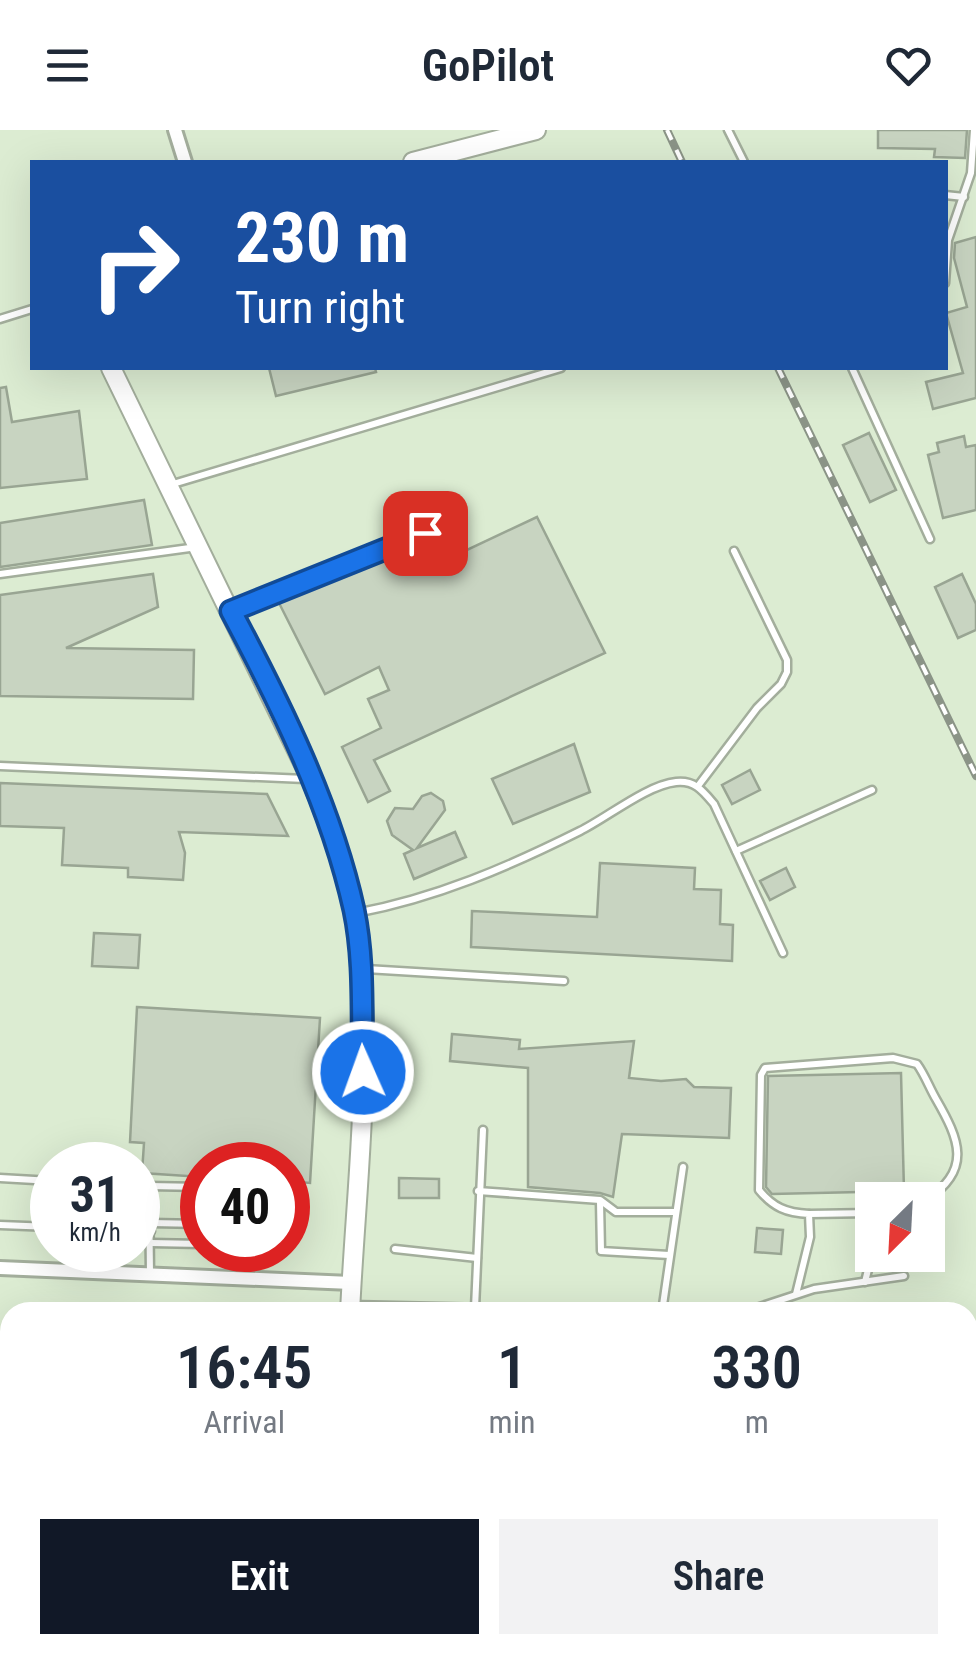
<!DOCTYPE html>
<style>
:root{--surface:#fff;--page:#f2f2f3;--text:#1f2937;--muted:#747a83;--accent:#111827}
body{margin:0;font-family:"Roboto Condensed",sans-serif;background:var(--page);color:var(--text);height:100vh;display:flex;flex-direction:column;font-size:38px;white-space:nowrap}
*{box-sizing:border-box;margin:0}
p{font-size:32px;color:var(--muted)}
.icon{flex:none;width:55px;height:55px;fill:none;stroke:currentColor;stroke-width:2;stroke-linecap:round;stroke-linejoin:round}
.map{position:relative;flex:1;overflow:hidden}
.sheet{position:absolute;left:0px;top:1172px;width:978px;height:352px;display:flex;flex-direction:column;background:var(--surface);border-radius:30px 30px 0 0;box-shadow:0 10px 40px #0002}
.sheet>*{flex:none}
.top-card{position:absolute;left:30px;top:30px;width:918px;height:210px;border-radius:0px;box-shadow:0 10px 40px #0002;background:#1a4fa0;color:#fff;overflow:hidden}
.needle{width:65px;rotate:204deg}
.controls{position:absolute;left:855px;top:1052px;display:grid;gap:20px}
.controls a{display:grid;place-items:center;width:90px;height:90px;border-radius:0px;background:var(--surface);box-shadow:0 10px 40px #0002;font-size:50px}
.speed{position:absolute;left:30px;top:1012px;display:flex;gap:20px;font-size:50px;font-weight:700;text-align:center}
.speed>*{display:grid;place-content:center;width:130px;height:130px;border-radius:50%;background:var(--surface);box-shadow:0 10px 40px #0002;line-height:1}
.speed small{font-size:25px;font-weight:400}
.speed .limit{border:15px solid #d22;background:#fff;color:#111}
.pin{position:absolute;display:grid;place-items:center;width:85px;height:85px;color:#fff;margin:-42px;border-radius:20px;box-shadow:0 5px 15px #0006}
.me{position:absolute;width:110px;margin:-55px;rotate:358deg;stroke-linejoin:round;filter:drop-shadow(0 0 8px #0008)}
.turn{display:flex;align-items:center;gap:35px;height:210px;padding:0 40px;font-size:45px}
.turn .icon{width:130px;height:130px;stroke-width:2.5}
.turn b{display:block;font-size:70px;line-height:85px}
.eta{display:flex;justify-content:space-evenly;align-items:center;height:170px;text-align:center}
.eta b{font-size:60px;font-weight:600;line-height:70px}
.action{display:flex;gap:20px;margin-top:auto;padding:20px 40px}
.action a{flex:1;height:115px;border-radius:0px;background:var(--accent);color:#fff;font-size:40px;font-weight:600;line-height:115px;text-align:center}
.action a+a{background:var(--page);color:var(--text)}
header{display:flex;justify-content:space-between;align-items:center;height:130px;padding:0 40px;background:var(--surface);font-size:45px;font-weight:600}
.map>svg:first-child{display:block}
.built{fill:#dcecd2;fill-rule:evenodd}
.building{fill:#c8d4c1;stroke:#99a593;stroke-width:2.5}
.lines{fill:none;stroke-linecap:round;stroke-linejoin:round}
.service-casing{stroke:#a3ae9c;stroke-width:11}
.minor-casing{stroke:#a3ae9c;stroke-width:18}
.tertiary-casing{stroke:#a3ae9c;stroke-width:22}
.service{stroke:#fff;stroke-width:6}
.minor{stroke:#fff;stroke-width:12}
.tertiary{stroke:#fff;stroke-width:18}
.rail-casing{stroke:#8b9487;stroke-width:8}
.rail{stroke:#fff;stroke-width:4;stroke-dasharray:11;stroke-linecap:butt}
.route-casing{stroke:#114b97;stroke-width:25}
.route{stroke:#1a73e8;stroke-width:18}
</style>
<header><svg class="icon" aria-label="menu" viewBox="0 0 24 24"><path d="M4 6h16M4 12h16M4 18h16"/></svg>GoPilot<svg class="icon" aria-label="heart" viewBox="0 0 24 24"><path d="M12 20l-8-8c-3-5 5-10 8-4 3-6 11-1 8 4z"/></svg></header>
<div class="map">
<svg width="976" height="1523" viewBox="0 0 976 1523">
<rect width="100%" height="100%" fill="#ebf7e4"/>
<path class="built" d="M0,0h976v1523h-976zM32,32h913v206h-913zM52,1035h86v85h-86zM202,1035h86v85h-86zM872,1070h56v55h-56zM10,1182h958v333h-958z"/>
<g class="building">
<path d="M878,0h89l-2,28 -31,-1 1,-8 -57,-1z"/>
<path d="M976,107v161l-43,11 -7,-27 37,-9 -17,-60 21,-6 -13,-49 1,-15z"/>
<path d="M269,238h106l1,4 -100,24z"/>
<path d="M6,257l6,35 67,-11 8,68 -87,9v-100z"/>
<path d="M869,303l27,57 -26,12 -27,-57z"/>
<path d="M964,306l2,11 10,-2v65l-33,8 -15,-63 11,-3 -2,-9z"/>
<path d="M144,370l8,45 -152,22v-44z"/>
<path d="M537,387l68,136 -231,107 16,31 -22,11 -26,-55 39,-19 -13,-29 21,-9 -10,-23 -54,27 -48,-95 145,-57 11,24z"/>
<path d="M153,444l5,33 -92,41 128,2 -1,49 -193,-3v-101z"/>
<path d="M962,444l14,30v26l-18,8 -23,-51z"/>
<path d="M574,614l16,48 -77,32 -21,-45z"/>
<path d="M750,640l10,20 -28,14 -10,-19z"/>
<path d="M0,653l267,11 21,42 -109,-4 6,21 -2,27 -55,-3v-9l-66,-3 2,-37 -64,-2z"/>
<path d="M431,663l12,8 2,9 -28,38 38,-16 11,25 -52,22 -10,-25 9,-4 -21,-15 -5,-14 8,-13 18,1 9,-13z"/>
<path d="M600,733l95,5 -1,21 27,1 -1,34 13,1 -1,36 -261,-14 1,-36 125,6z"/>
<path d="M786,738l9,19 -25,13 -10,-19z"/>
<path d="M94,803l46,2 -2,33 -46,-2z"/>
<path d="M137,877l183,11 -10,165 -22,-2v-16h-86v12l-60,-4 2,-30 -14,-1z"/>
<path d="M452,904l68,6 -1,9 115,-8 -5,37 32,3 25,-2 8,8 37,1 -2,50 -107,-4 -9,63 -13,-4 -72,-6v-119l-78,-7z"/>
<path d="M901,943l3,118 -132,3 -6,-7 2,-111z"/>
<path d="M399,1048l40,1v19h-40z"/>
<path d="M757,1098l26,2 -2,24 -26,-2z"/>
</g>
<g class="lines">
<g class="service-casing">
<g id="service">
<path d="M728,0l16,32"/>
<path d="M945,65l19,2"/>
<path d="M945,153l3,-43 23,-67 3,-43"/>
<path d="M0,189l32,-10"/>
<path d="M852,238l78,171"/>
<path d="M173,354l388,-116"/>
<path d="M0,444l197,-27"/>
<path d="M232,480l193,-77"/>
<path d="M0,636l305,13"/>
<path d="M698,656l59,-78 24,-24 6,-12v-12l-53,-109"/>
<path d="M736,721l136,-61"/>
<path d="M356,783c80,-15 152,-46 224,-82 28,-14 67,-46 96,-49 19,-2 27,9 38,22l69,149"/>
<path d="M366,839l198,12"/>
<path d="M0,1048l52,3"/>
<path d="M138,1055l11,1 1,88"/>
<path d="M149,1056l53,1"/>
<path d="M288,1058h2"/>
<path d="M478,1061l122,9 16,12h59"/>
<path d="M600,1072l1,49 68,4"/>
<path d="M809,1084l63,-1"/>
<path d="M151,1093l51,1"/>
<path d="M0,1095l52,2"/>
<path d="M138,1100l13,1"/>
<path d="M151,1113l51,1"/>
<path d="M395,1119l82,9"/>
<path d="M865,1152l7,-29"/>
<path d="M796,1164l14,-57 -1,-23c-23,-1 -36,-7 -50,-24l2,-115 4,-7 128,-10 24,6c8,11 12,23 19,35 23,40 37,71 -10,101"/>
<path d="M351,1175l307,7"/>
<path d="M475,1178l8,-178"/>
<path d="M662,1182l21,-145"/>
<path d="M744,1182l70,-23 90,-13"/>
<path d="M509,1515l60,8"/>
<path d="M447,1523l1,-8"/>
<path d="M732,1523l1,-8"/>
<path d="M862,1523l6,-8"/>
<path d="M903,1523v-8"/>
</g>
</g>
<g class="minor-casing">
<g id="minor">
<path d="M175,0l10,32"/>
<path d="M0,1138l351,15"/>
</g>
</g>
<g class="tertiary-casing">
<g id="tertiary">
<path d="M413,32l123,-32"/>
<path d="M111,238l200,411c17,44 36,90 44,138 20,125 1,268 -5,395"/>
<path d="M337,1515v8"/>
</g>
</g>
<use href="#service" class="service"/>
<use href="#minor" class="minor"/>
<use href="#tertiary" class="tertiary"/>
<g class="rail-casing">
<g id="rail">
<path d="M667,0l15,32"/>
<path d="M778,238l198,408"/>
</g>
</g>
<use href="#rail" class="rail"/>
</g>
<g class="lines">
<g class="route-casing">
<path id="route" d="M363,942c-2,-53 2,-110 -9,-162 -23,-104 -73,-205 -123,-299l194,-78"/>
</g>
<use href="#route" class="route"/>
</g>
</svg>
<div class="controls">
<a><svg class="needle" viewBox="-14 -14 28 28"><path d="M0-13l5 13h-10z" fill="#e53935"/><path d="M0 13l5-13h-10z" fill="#747a83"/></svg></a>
</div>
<div class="speed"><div>31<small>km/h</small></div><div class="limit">40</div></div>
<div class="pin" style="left:425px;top:403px;background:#d93025"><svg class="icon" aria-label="arrive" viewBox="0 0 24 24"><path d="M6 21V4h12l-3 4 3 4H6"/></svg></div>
<svg class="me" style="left:363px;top:942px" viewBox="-20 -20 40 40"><circle r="17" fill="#1a73e8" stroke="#fff" stroke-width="3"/><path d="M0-11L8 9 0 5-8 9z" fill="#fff"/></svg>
<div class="top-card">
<div class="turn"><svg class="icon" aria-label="right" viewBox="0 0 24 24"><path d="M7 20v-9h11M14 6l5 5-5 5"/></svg><div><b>230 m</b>Turn right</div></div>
</div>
<section class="sheet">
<div class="eta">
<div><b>16:45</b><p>Arrival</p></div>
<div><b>1</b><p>min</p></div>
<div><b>330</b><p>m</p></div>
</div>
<div class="action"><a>Exit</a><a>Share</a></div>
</section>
</div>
